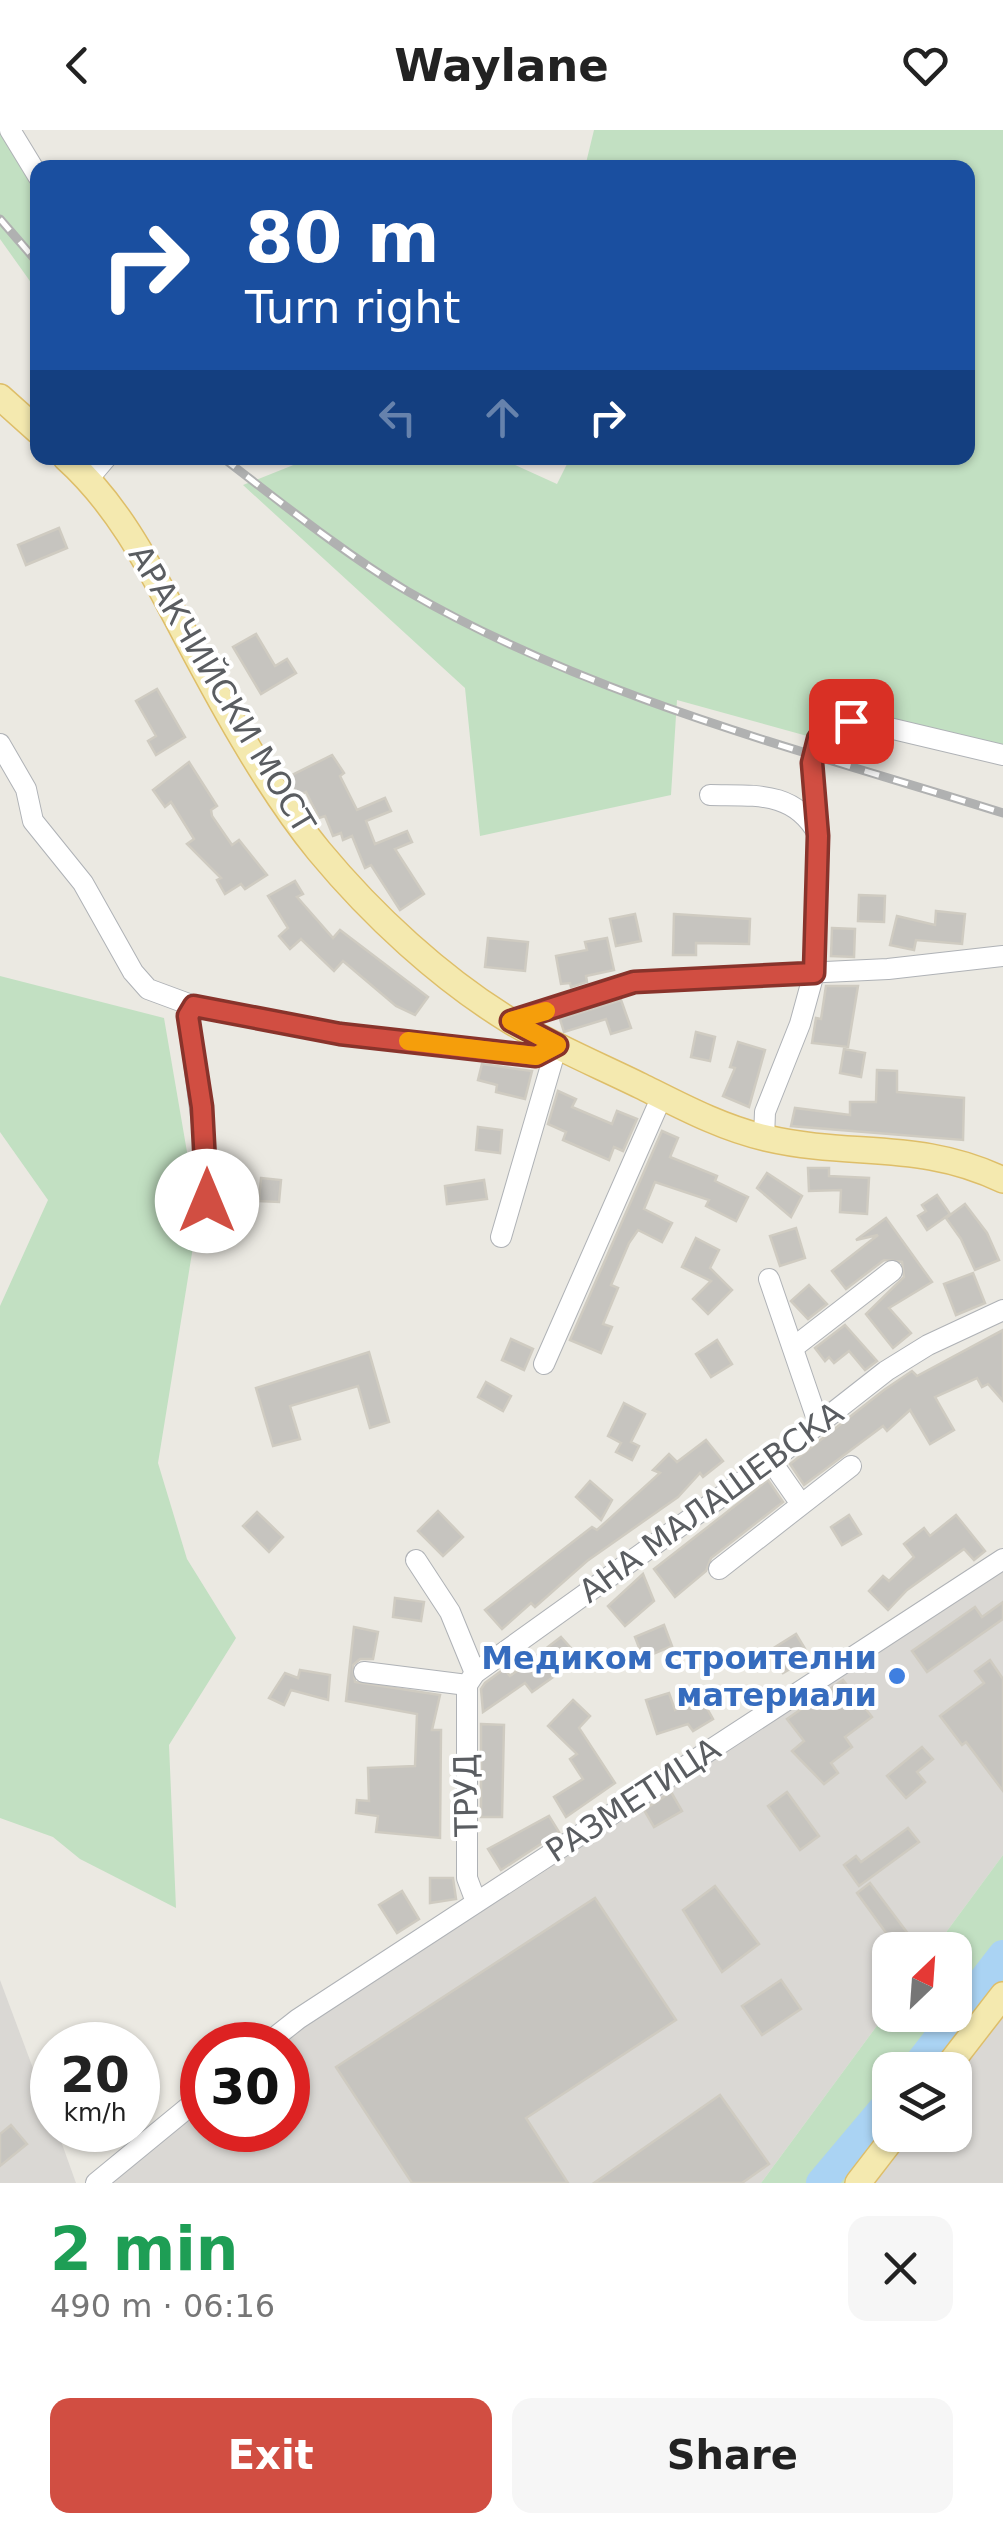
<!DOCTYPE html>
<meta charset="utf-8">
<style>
:root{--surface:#fff;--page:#f6f6f6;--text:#222;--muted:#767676;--accent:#d14e42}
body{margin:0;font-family:"DejaVu Sans",sans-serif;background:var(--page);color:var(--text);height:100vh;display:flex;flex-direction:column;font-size:38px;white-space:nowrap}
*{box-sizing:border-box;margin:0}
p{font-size:32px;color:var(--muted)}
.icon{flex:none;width:55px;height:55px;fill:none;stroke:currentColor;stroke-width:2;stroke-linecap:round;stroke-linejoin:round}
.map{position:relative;height:2053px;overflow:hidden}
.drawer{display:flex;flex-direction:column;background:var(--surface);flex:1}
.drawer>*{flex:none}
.guide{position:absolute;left:30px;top:30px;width:945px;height:305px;border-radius:20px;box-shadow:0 2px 8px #0004;background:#1a4fa0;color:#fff;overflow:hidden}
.needle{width:65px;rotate:25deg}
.buttons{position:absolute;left:872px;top:1802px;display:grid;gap:20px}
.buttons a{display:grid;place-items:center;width:100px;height:100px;border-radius:20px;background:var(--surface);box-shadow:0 2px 8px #0004;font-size:50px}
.speed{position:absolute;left:30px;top:1892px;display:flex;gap:20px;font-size:50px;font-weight:700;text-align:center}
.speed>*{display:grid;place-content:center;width:130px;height:130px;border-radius:50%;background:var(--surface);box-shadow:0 2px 8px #0004;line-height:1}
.speed small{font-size:25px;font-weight:400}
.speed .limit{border:15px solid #d22;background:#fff;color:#111}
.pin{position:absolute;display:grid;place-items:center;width:85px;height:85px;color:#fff;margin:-42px;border-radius:20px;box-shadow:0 5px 15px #0006}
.me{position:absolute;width:110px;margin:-55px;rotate:0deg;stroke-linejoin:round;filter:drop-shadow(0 0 8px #0008)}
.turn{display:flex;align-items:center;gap:35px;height:210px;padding:0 50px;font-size:45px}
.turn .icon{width:130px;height:130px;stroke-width:2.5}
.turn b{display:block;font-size:70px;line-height:85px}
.lanes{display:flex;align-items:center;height:95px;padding:0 50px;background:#0003;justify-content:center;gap:50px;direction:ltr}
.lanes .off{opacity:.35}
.round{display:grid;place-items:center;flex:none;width:105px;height:105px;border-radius:20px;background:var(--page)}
.headline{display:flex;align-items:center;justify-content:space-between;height:170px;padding:0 50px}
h1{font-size:60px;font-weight:600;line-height:75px;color:#1e9e55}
.action{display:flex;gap:20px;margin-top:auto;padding:20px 50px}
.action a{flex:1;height:115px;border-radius:20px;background:var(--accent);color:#fff;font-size:40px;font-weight:600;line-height:115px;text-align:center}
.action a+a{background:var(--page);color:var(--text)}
header{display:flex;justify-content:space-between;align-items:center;height:130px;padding:0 50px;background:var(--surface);font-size:45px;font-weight:600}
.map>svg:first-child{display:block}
.industrial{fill:#dad8d4}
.green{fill:#c2e0c2}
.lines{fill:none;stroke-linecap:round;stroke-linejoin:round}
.river{stroke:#aad3f3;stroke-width:30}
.building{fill:#c6c4bf;stroke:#cfcbc1;stroke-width:2.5}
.minor-casing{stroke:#afb2b6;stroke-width:22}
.major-casing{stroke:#debe69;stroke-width:28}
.minor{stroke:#fff;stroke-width:20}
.major{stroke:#f4e9af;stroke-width:25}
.rail-casing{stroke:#b0b1b1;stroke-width:9}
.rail{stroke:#fff;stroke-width:5;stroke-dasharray:15;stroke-linecap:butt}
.route-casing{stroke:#88332b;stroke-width:25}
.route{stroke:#d14e42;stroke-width:18}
.slow{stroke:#f59e0b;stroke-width:18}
.shop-dot{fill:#3f7fe0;stroke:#fff;stroke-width:4}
.labels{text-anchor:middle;stroke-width:8;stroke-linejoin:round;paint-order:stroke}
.street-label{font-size:32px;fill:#5a5d61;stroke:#fff}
.shop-label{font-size:32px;font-weight:bold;fill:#366cbe;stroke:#fff;text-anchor:end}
</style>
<header><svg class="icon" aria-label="back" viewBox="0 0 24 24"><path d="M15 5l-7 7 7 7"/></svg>Waylane<svg class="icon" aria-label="heart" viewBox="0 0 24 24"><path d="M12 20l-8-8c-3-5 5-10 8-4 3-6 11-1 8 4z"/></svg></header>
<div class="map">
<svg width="1003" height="2053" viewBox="0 0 1003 2053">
<rect width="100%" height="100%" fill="#ebe9e2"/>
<g class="industrial">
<path d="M1003,1429v296l-70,95h-43v58l-129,175h-665l106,-87v34h86v-85h-23z"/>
<path d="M0,1850l52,139v11h5l19,53h-76z"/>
<path d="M1003,1866v187h-144l37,-48h59v-65z"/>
</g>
<g class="green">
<path d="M0,0h13l24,43v118l-37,-52z"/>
<path d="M594,0h409v625l-135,-32 -50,16 -141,-39 -6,95 -191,41 -15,-148 -222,-203 68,-27h189l57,26 13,-26h398v-290l-383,-1z"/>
<path d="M0,846l164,42 34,198 -40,247 29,96 49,79 -67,107 7,163 -96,-49 -27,-22 -53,-19v-512l48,-106 -48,-68z"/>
<path d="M1003,1725v141l-57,74h-56v65l-31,48h-98l129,-175v7h65v-65h-22z"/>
</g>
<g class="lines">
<g class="river">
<path d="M914,1940l89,-115"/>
<path d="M821,2053l69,-82"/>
</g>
</g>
<g class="building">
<path d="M59,398l8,20 -41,17 -8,-20z"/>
<path d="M256,504l19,32 12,-7 9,14 -35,21 -28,-47z"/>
<path d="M157,559l28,48 -29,18 -8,-14 8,-5 -20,-35z"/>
<path d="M332,625l12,18 -4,3 17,34 28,-12 6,13 -25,10 9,23 32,-13 5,11 -17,7 29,45 -24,16 -29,-45 -6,3 -13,-32 -9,4 -2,-7 -8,3 -8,-20 -6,2 -13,-26 -8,4 -12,-18z"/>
<path d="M189,632l28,44 -6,4 1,6 20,29 7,-5 28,35 -22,14 -4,-5 -16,10 -8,-14 4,-2 -34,-34 7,-5 -23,-37 -6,5 -12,-17z"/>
<path d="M295,751l8,13 -6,3 36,41 7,-8 88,67 -13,18 -19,-9 -53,-45 -9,10 -33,-32 -11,10 -11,-13 9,-8 -20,-32z"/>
<path d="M859,765l26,1 -1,26 -26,-1z"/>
<path d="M936,781l29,3 -3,30 -46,-4 -2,10 -24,-5 7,-29 38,9z"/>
<path d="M635,784l6,27 -25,5 -6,-27z"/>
<path d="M674,784l76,5 -1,25 -53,-1v12h-23z"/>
<path d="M832,798l23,1 -1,28 -23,-1z"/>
<path d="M488,808l40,4 -3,29 -40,-4z"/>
<path d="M607,808l7,32 -28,6 1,6 -16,5 -1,-4 -9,1 -5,-28 31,-6 -2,-8z"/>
<path d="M826,856h32l-10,61 -36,-4 4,-25 5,1z"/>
<path d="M621,870l10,28 -20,6 -5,-15 -42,13 -4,-13z"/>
<path d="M696,902l19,5 -5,24 -19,-4z"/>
<path d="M738,912l27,8 -16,57 -26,-11 12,-28 -5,-1z"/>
<path d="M844,919l21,4 -4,24 -21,-4z"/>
<path d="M482,934l50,7 -7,28 -29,-7 1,-7 -19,-5z"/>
<path d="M877,940l20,1v21l67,6 -1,42 -172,-14 4,-18 55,7v-13h26z"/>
<path d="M558,961l18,8 -4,8 40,17 5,-13 20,8 -14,32 -9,-4 -5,13 -46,-20 3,-8 -18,-8z"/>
<path d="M478,997l24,3 -2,23 -24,-3z"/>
<path d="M662,1001l16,7 -8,19 47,19 -2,5 33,16 -12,24 -30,-15 3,-6 -54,-18 -11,27 28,14 -10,19 -24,-12 -9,13 -18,42 7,3 -15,36 9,3 -11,26 -31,-13z"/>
<path d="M808,1038h21v8l40,2 -2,36 -27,-2 1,-22 -32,1z"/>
<path d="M767,1043l35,23 -11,21 -34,-29z"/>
<path d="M261,1048l20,2 -2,22 -20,-1z"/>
<path d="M484,1050l3,19 -40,5 -2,-18z"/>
<path d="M937,1065l13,19 -23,16 -9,-14 8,-5 -4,-6z"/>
<path d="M965,1074l22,29 12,27 -24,10 -14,-31 -15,-21z"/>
<path d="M886,1088l46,64 -43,26 22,25 -18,15 -27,-34 38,-37 -2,-15 -18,-2 -38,29 -14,-18 46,-36 -22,5z"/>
<path d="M796,1098l9,30 -25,8 -10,-30z"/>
<path d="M696,1108l23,12 -9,18 22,22 -24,24 -15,-15 18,-18 -29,-14z"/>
<path d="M973,1143l12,30 -29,12 -12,-31z"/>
<path d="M809,1155l18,19 -19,15 -17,-18z"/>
<path d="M845,1195l32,36 -12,9 -16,-19 -15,12 -5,-6 -4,4 -10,-13z"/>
<path d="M1003,1200v71l-15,-17 -6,3 -5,-9 -42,19 19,33 -24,14 -20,-34 -23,21 -4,-5 -79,59 -14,-21 94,-74 28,-19 5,5z"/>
<path d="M511,1209l22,10 -9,21 -22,-10z"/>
<path d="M717,1210l15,24 -21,13 -15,-23z"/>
<path d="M369,1222l20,70 -19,6 -12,-42 -68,20 10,33 -27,7 -17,-58z"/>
<path d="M486,1252l25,14 -8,15 -25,-14z"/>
<path d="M624,1273l21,11 -14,28 8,4 -7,14 -16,-8 5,-9 -13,-7z"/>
<path d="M706,1310l17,21 -20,16 -3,-4 -22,24 -91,64 -52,46 -4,-4 -29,26 -17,-19 107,-83 5,3 63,-57 -7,-3 16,-16 8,8z"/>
<path d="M768,1350l15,22 -72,56 -5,13 -31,26 -21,-28z"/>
<path d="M590,1351l22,19 -11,20 -25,-23z"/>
<path d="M438,1381l25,26 -20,19 -25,-25z"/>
<path d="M257,1382l26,25 -14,15 -26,-26z"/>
<path d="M849,1385l12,19 -19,11 -11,-18z"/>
<path d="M956,1385l29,36 -11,9 -10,-11 -57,41 -19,20 -19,-19 14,-15 6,5 25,-24 -10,-13 20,-16 6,8z"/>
<path d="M643,1444l11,27 -29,25 -17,-20z"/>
<path d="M395,1468l29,4 -3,19 -28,-4z"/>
<path d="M1003,1472v17l-76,53 -15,-21 63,-44 7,10z"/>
<path d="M664,1495l8,21 -29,12 -8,-21z"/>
<path d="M354,1497l24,5 -5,27h-13l-7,6 2,17 85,13 -8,35h9l-1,108 -64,-6 2,-16 -22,-3 1,-13 12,1 -1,-33 47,-2 2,-52 -71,-13z"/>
<path d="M796,1504l14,23 -27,16 -14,-22z"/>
<path d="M561,1507l19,21 -48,34 -7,-9 -42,29 -2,-23 4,-6 19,-14 6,7z"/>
<path d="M990,1530l13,19v112l-37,-49 -4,3 -22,-29 44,-33 -9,-12z"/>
<path d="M300,1540l30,5 -2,25 -37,-10 -7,15 -15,-7 16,-25 13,5z"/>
<path d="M843,1550l29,37 -27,20 7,10 -21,16 7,10 -14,11 -32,-33 12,-10 -17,-22z"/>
<path d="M669,1563l6,17 25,-14 13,23 -20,12 -5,-7 -31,10 -11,-34z"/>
<path d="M573,1570l17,16 -11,12 36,55 -49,34 -12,-20 29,-18 -13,-20 7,-5 -29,-28z"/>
<path d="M481,1594l23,1 -2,92h-21z"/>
<path d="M922,1617l11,12 -16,13 8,10 -19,16 -19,-22z"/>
<path d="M671,1662l11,19 -28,16 -10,-17z"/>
<path d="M787,1662l32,44 -19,14 -32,-44z"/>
<path d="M549,1686l10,16 -58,38 -13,-21z"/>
<path d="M908,1698l11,14 -60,44 -15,-21 12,-9 5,6z"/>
<path d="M430,1748h23l3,21 -26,4z"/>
<path d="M870,1753l39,52 -14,10 -38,-52z"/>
<path d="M715,1756l44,58 -37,28 -39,-62z"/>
<path d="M402,1761l17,28 -22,14 -18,-28z"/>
<path d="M595,1768l81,122 -150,98 42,65h-156l-76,-116z"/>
<path d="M781,1850l20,29 -39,26 -20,-29z"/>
<path d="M720,1965l49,69 -27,19h-148z"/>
<path d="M11,1995l16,19 -27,22v-32z"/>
</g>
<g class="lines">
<g class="minor-casing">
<g id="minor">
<path d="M10,0l28,46"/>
<path d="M89,348l17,-20"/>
<path d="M0,614l26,45 7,32 50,62 50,89 15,17 46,17 146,28 196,22 21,-11 -56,192"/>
<path d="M710,665c44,1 84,-5 108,39"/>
<path d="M194,876l-6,10 21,162 -4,47"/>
<path d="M511,891l123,-40 254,-12 115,-13"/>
<path d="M764,1008l1,-26 35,-88 14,-51 5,-137 -7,-73 6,-24 18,-16h32l135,32"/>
<path d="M769,1149l50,146"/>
<path d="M794,1217l98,-76"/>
<path d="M544,1234l118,-268"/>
<path d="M771,1331l30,43"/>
<path d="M416,1430l34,52 25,61"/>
<path d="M719,1439l132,-103"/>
<path d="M364,1542l103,13 8,-12 296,-212 115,-90 42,-26 75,-35"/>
<path d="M467,1555v193l9,24"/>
<path d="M265,1915l33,-26 705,-460"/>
<path d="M96,2053l106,-87"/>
</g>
</g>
<g class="major-casing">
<g id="major">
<path d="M0,267l38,34"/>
<path d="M66,328c50,45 80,102 111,161 40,76 88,166 142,232 53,64 122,128 193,171 41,24 86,43 129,64 40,20 81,42 125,52 86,20 154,2 237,42"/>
<path d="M945,1940l58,-75"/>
<path d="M858,2053l37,-48"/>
</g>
</g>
<use href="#minor" class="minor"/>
<use href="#major" class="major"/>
<g class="rail-casing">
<g id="rail">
<path d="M0,89l38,44"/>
<path d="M223,328c60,46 119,94 184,133 184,107 395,159 596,222"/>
</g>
</g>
<use href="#rail" class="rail"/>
</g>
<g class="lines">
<g class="route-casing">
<path id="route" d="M207,1071l-5,-94 -14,-91 6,-10 146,28 196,22 21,-11 -46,-24 123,-39 180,-9 4,-137 -6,-73 6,-24 8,-10 25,-8"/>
</g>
<use href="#route" class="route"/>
<path class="slow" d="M408,911l128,15 21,-11 -46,-24 35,-10"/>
</g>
<circle class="shop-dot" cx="897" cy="1546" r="10"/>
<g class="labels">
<g class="street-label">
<text transform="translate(222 559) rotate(59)" y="11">АРАКЧИЙСКИ МОСТ</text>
<text transform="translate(711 1372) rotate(-36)" y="11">АНА МАЛАШЕВСКА</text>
<text transform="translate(466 1665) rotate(-91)" y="11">ТРУД</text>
<text transform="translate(633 1670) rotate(-33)" y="11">РАЗМЕТИЦА</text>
</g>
<g class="shop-label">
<text x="877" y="1539">Медиком строителни<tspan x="877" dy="37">материали</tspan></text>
</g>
</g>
</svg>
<div class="buttons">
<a><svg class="needle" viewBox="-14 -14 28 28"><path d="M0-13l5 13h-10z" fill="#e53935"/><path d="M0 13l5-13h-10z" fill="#767676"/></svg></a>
<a><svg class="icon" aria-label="layers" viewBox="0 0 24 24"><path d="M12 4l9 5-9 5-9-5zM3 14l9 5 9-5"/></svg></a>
</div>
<div class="speed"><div>20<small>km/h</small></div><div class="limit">30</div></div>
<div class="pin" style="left:851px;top:591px;background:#d93025"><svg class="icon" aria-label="arrive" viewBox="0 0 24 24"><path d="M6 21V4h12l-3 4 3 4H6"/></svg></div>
<svg class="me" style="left:207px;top:1071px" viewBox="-20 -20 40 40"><circle r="19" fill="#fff"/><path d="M0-13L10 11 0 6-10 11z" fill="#d14e42"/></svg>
<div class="guide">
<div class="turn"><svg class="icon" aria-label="right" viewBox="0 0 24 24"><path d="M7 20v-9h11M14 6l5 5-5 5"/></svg><div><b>80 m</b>Turn right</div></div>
<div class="lanes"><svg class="icon off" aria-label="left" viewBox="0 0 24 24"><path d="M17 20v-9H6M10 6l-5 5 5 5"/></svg><svg class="icon off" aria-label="ahead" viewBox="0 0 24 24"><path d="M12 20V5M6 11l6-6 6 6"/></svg><svg class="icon" aria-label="right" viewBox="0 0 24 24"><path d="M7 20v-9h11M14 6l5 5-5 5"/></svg></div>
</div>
</div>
<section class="drawer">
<div class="headline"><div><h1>2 min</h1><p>490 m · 06:16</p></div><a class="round"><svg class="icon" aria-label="close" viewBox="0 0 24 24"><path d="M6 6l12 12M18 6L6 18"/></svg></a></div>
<div class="action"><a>Exit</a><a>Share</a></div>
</section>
